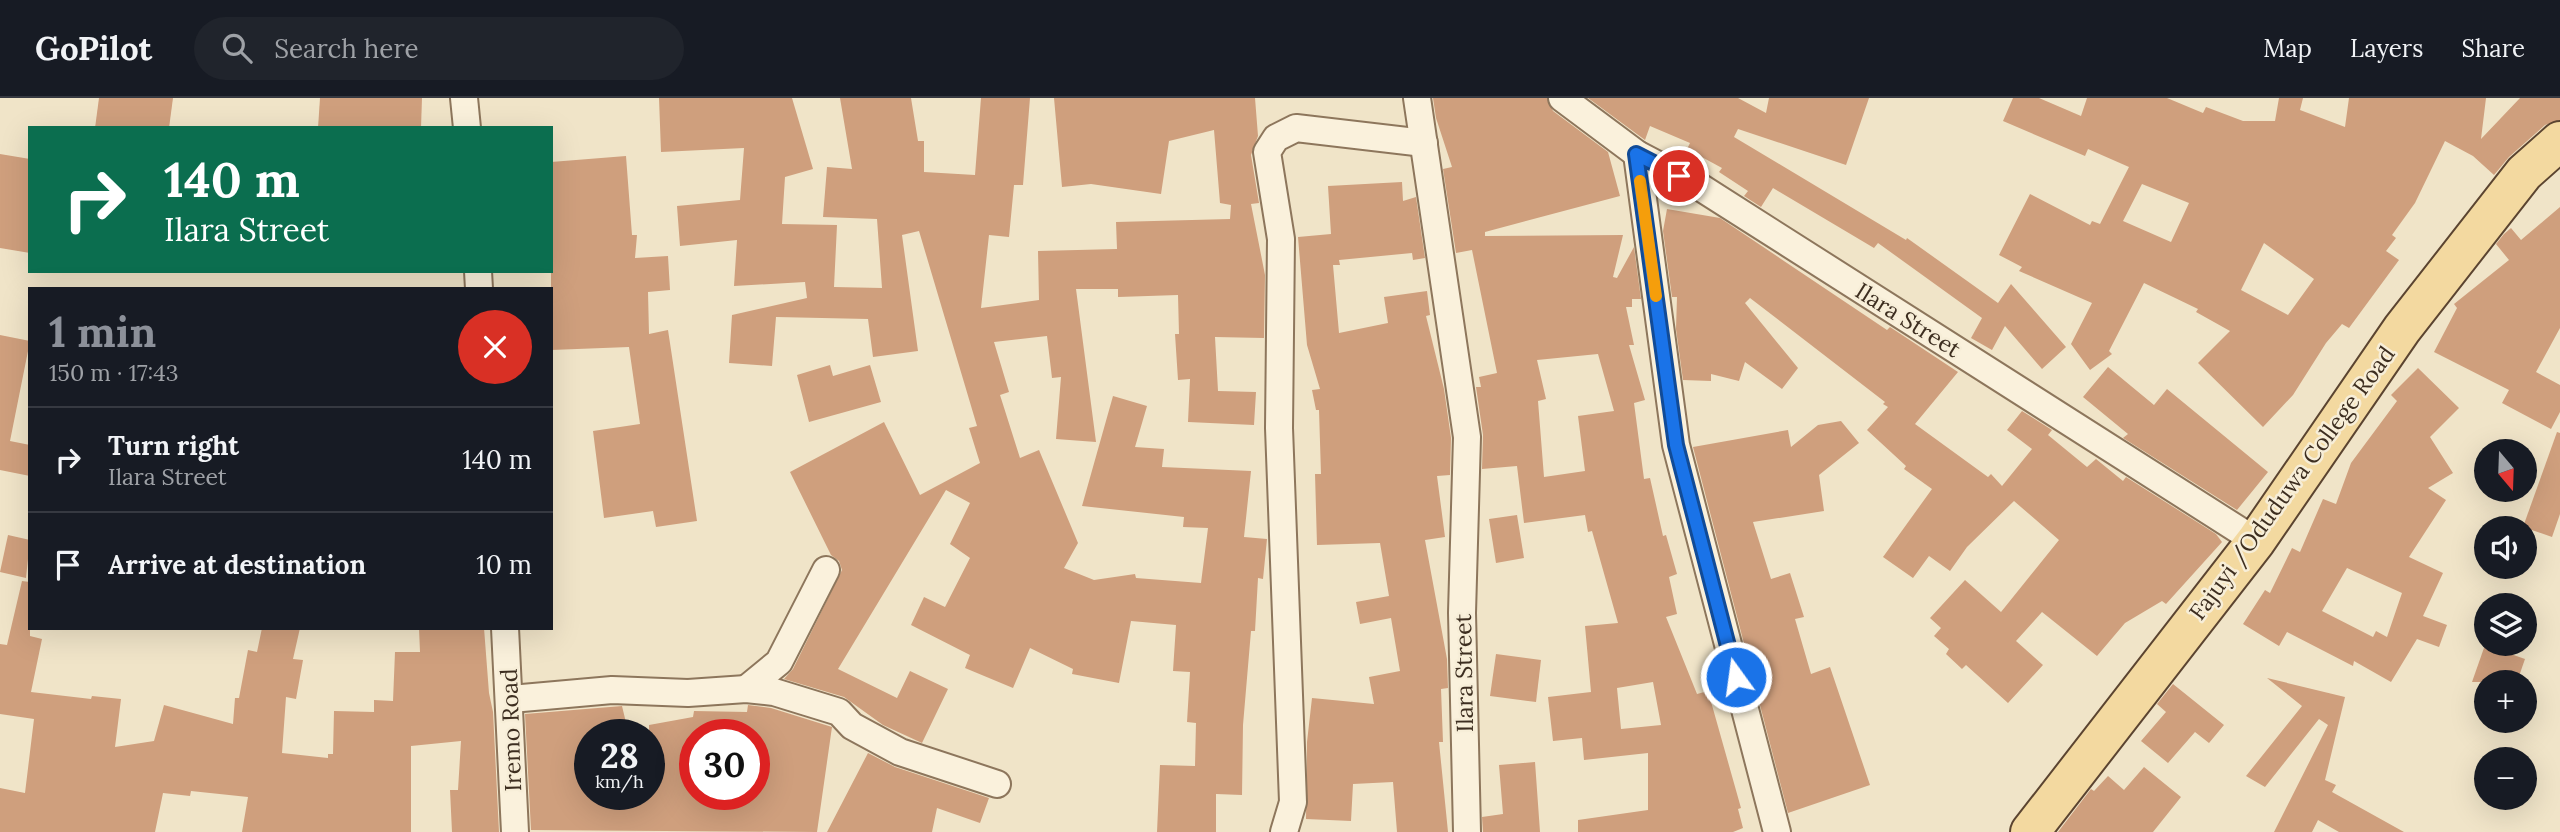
<!DOCTYPE html>
<meta charset="utf-8">
<style>
:root{--surface:#171b24;--page:#20242c;--text:#f1f3f6;--muted:#9ea1a6;--line:#363941;--accent:#8c9099}
body{margin:0;font-family:Lora,serif;background:var(--page);color:var(--text);height:100vh;display:flex;flex-direction:column;font-size:26px;white-space:nowrap}
*{box-sizing:border-box;margin:0}
p{font-size:23px;color:var(--muted)}
.icon{flex:none;width:38px;height:38px;fill:none;stroke:currentColor;stroke-width:2;stroke-linecap:round;stroke-linejoin:round}
.map{position:relative;flex:1;overflow:hidden}
.drawer{position:absolute;left:28px;top:189px;width:525px;height:343px;display:flex;flex-direction:column;background:var(--surface);border-radius:0px;box-shadow:0 7px 28px #0002}
.drawer>*{flex:none}
.top-card{position:absolute;left:28px;top:28px;width:525px;height:147px;border-radius:0px;box-shadow:0 7px 28px #0002;background:#0b6e4f;color:#fff;overflow:hidden}
.needle{width:46px;rotate:161deg}
.buttons{position:absolute;left:2474px;top:341px;display:grid;gap:14px}
.buttons a{display:grid;place-items:center;width:63px;height:63px;border-radius:50%;background:var(--surface);box-shadow:0 7px 28px #0002;font-size:35px}
.speed{position:absolute;left:574px;top:621px;display:flex;gap:14px;font-size:35px;font-weight:700;text-align:center}
.speed>*{display:grid;place-content:center;width:91px;height:91px;border-radius:50%;background:var(--surface);box-shadow:0 7px 28px #0002;line-height:1}
.speed small{font-size:18px;font-weight:400}
.speed .limit{border:10px solid #d22;background:#fff;color:#111}
.pin{position:absolute;display:grid;place-items:center;width:60px;height:60px;color:#fff;margin:-30px;border:4px solid #fff;border-radius:50%;box-shadow:0 2px 7px #0007}
.me{position:absolute;width:77px;margin:-38px;rotate:346deg;stroke-linejoin:round;filter:drop-shadow(0 0 5px #0008)}
.turn{display:flex;align-items:center;gap:24px;height:147px;padding:0 21px;font-size:32px}
.turn .icon{width:91px;height:91px;stroke-width:2.5}
.turn b{display:block;font-size:49px;line-height:60px}
.round{display:grid;place-items:center;flex:none;width:74px;height:74px;border-radius:37px;background:var(--page)}
.summary{display:flex;align-items:center;justify-content:space-between;height:119px;padding:0 21px}
h1{font-size:42px;font-weight:700;line-height:52px;color:var(--accent)}
ul{padding:0;list-style:none}
li{display:flex;align-items:center;gap:21px;height:105px;padding:0 21px;border-top:2px solid var(--line)}
li div{flex:1}
li b{display:block;font-size:26px}
li em{font-style:normal}
header{display:flex;align-items:center;gap:42px;box-sizing:border-box;height:98px;padding:0 35px;background:var(--surface);border-bottom:2px solid var(--line)}
header strong{font-size:33px}
nav{display:flex;gap:38px;margin-inline-start:auto;font-size:24px}
.search{width:490px;height:63px;background:var(--page);display:flex;align-items:center;gap:18px;box-sizing:border-box;padding:0 24px;border-radius:38px;color:var(--muted);font-size:26px}
.map>svg:first-child{display:block}
.building{fill:#cf9f7d;fill-rule:evenodd}
.lines{fill:none;stroke-linecap:round;stroke-linejoin:round}
.minor-casing{stroke:#8d765c;stroke-width:30}
.primary-casing{stroke:#5b4430;stroke-width:42}
.minor{stroke:#faf1dc;stroke-width:26}
.primary{stroke:#f3d9a0;stroke-width:38}
.route-casing{stroke:#114b97;stroke-width:18}
.route{stroke:#1a73e8;stroke-width:12}
.slow{stroke:#f59e0b;stroke-width:12}
.labels{text-anchor:middle;stroke-width:5;stroke-linejoin:round;paint-order:stroke}
.street-label{font-size:23px;fill:#3d2e20;stroke:#f7eed8}
</style>
<header>
<strong>GoPilot</strong>
<div class="search"><svg class="icon" aria-label="search" viewBox="0 0 24 24"><circle cx="10" cy="10" r="6"/><path d="M15 15l6 6"/></svg>Search here</div>
<nav><a>Map</a><a>Layers</a><a>Share</a></nav>
</header>
<div class="map">
<svg width="2560" height="734" viewBox="0 0 2560 734">
<rect width="100%" height="100%" fill="#f0e4c8"/>
<g class="building">
<path d="M99,0h74l-4,30h-74z"/>
<path d="M320,0h102l-1,30h-103z"/>
<path d="M659,0h133l21,71 -28,8 -3,47 55,1 -3,62 48,1 -5,-69 -54,-2 4,-50 25,2 -12,-71h71l7,43h6v31l51,3 6,-77h49l-7,87h-9l-5,52 -20,-2 -8,73 58,-8 -1,-49 79,-2 -1,-27 114,-3 1,-14 -11,-2 -6,-73 -45,11 -8,53 -70,-10 -29,3 -8,-89h201l3,38 -7,19 8,48 -8,1 14,71 -1,63 -49,-1 3,54 38,1 -2,33 -66,-3 2,-43 -12,1 -3,-46h4l-1,-39 -60,2v-8h-42l20,153 -40,-3 5,-62 -9,1 -5,-42 -53,6 15,50 -9,3 20,63 19,-8 39,93 -14,25 30,12 41,-6 1,4 65,5 7,-55 -25,-1 1,-10 -102,-11 31,-110 34,10 -12,41 29,2 -2,18 89,4 -7,66 23,2 -4,40 -5,-1 -3,53h-4l-8,94 -1,70 -26,-1v38h-59l3,-67 35,1 1,-43 -9,-1 3,-50 -17,-1 3,-46 -45,-4 -12,62 -47,-9 1,-5 -43,-21 -17,40 -48,-20 5,-13 -59,-30 13,-28 21,10 25,-49 -20,-14 20,-41 -24,-13 -108,179 59,29 13,-27 38,18 -26,54 -39,-18 -39,-28 -60,-18 9,-10 49,-99 -3,-9 -8,-6 -41,-83 94,-50 36,73 60,-32 -11,-35 8,-2 -58,-195 -17,4 16,116 -45,6 -5,-38 -92,-2 -4,49 -43,-3 3,-48 75,-17 -2,-16 -71,4 3,-46 -57,6 -3,-40 63,-6 4,-52 -83,4z"/>
<path d="M1433,0h114l6,13 55,41 12,44 -135,36v4l138,-1 -10,42 4,1 17,-31 7,52h-9v8h-6l8,38h-5l16,55 -11,3 10,76 6,-1 13,58 3,-1 11,39 -8,3 8,37 -11,3 31,77 11,-3 33,117 -3,1 5,19 -10,4h-155v-12l70,-10v-57l-64,7 -2,-22 -29,3 -5,-44 43,-5 -6,-66 33,-3 -26,-92 -4,1 -3,-17 -61,8 -7,-57 -35,3 1,-34 -7,-48h5l-2,-10 18,-4 -25,-123 -16,3 -13,-84 9,-2 -16,-49zM1598,256l16,57 -36,5 7,55 -41,6 -6,-76 8,-2 -9,-39zM1653,584l8,43 -40,4 -4,-41z"/>
<path d="M1588,0h150l28,15 3,-15h100l-23,67 -108,-36 -4,8 172,103 1,-2 91,65 13,-19 55,63 -24,22 -37,-43 -13,24 -21,-12 11,-20 -104,-75 -4,5 -101,-60 -12,19 -17,-11 4,-5 -29,-19 3,-4 -35,-19 3,-6 -40,-17 -5,14z"/>
<path d="M2013,0h26l42,18 6,-18h80l36,15 3,-6 37,14h32l4,-23h24l-3,12 45,17 4,-29h137l-5,41 39,-41h40v22l-15,5 -36,32 -15,18 -21,-19 -28,-15 -30,62 -23,32 4,3 -10,13 13,9 -50,68 -7,-4 -16,19 -33,52 -30,32 -65,-64 32,-32 -34,-19 2,-3 -54,-26 -35,68 3,3 -22,16 -19,-26 21,-41 -73,-32 3,-4 -23,-12 31,-61 60,31 2,-4 8,3 29,-57 -41,-18 -3,7 -82,-35zM2142,86l47,19 -18,39 -48,-21zM2264,145l50,36 -26,36 -47,-25z"/>
<path d="M0,56l30,5v94l-30,-5z"/>
<path d="M626,58l6,79h5l-2,23 33,-2 2,34 -22,2 1,42 19,-4 29,191 -41,6 -3,-16 -49,7 -11,-87 47,-7 -11,-77 -78,3v-188z"/>
<path d="M1402,84l1,19 13,-4 9,61 -12,2 -1,-7 -73,7 1,5h-7l6,68 49,-10 -4,-26 43,-6 3,24 -4,1 18,73 7,49 -1,37 -13,1 8,61 -20,3 22,119 1,29 -7,1 2,53h-4l9,90h-51l-4,-50 -40,2 -2,37 -45,-2 1,-77 5,-44 62,6 -5,-27 31,-6 -9,-53 -31,6 -4,-22 33,-6 -9,-53 -63,2 -2,-71h6l-2,-64h-3l-4,-20 8,-1 -13,-44 -9,-108 33,-3 -3,-48z"/>
<path d="M2560,109v121l-24,44 24,13v27l-9,17 -49,-26 7,-13 -75,-38 23,-44 -3,-4 55,-44 -13,-16 8,-10 7,-6 10,12z"/>
<path d="M1667,111l53,9 167,112 3,-3 68,45 -43,52 73,53 3,-3 11,12 30,-37 -25,-19 15,-19 30,19 -4,5 39,32 9,-8 27,22 3,-4 90,57 6,8 -56,62 -4,-3 -37,22 -28,33 -55,-44 -26,29 27,24 -35,38 -42,-38 -4,4 -16,-15 3,-5 -15,-13 7,-8 -11,-10 35,-38 36,32 58,-72 -45,-39 -47,46 -17,24 -21,-15 -16,22 -30,-21 49,-68 -28,-20 2,-3 -39,-36 21,-23 -5,-3 2,-2 -135,-104 -5,5 53,65 -16,21 -37,-27 -6,19 -28,-7v7l-28,-1 -7,-51 1,-32h-5l-9,-66z"/>
<path d="M0,237l30,6 -20,100 20,4v31l-30,-6z"/>
<path d="M830,267l3,11 37,-11 11,37 -72,20 -12,-47z"/>
<path d="M2108,269l46,38 13,-16 101,83 -31,38 -114,-72 5,-4 -45,-37z"/>
<path d="M2418,270l41,40 -29,29 23,36 -25,15 18,12 -37,57 34,16 -20,43 24,9 -8,22 -22,-8 -26,43 -37,-21 -1,5 -66,-34 -8,14 -36,-22 22,-34 5,3 22,-45 8,4 23,-53 13,5 15,-41 46,-62 -6,-6zM2347,470l55,25 -15,44 -11,-6 -3,6 -51,-26z"/>
<path d="M1841,323l18,22 -40,32 5,36 -71,11 18,57 19,-6 14,44 -9,2 16,55 19,-7 40,118 -82,28 -95,-366 95,-17 3,17 27,-22z"/>
<path d="M2557,334l3,1v81l-8,23 -29,-10z"/>
<path d="M1517,417l7,43 -28,5 -7,-44z"/>
<path d="M8,437l22,5 -4,38 -26,-6z"/>
<path d="M22,483l8,1v54l12,3 -11,53 60,7 1,-3 29,3 -6,48 39,-6 10,-36 69,19 2,-26h4l9,-48 9,2 5,-24h38l-7,31 10,1 -7,39 -10,-2 -4,56 46,5v-4h5l1,-43 40,1v-12l19,1 2,-49h25l-1,-24h65l5,65 4,19 6,120h-47l-2,-42h8l3,-49 -50,5v86h-169l6,-35 -57,-6 -1,5 -27,-3 -8,39h-155v-44l25,5 9,-74 -34,-5v-70l7,1z"/>
<path d="M2485,547l40,14 -8,23h-45z"/>
<path d="M1496,556l45,6 -5,42 -46,-6z"/>
<path d="M2267,580l78,19 -20,83 11,5 -4,7 72,40h-65l-21,-12 -6,12h-38l54,-107 -9,-6 -54,68 -19,-11 56,-70z"/>
<path d="M2173,586l51,41 -15,18 -14,-11 -27,31 -27,-22 25,-29 -9,-8z"/>
<path d="M748,607l23,3 61,19 -15,105 -286,-2 -6,-116 97,-8 7,29h-39v59h59v-69l44,-8 1,-6 53,1zM695,637h59v6l6,1 -6,52h-59z"/>
<path d="M868,655l27,14 94,31 -9,25 -43,-15 -5,24h-105z"/>
<path d="M1535,664l5,70h-57l-1,-15 21,-3 -4,-49z"/>
<path d="M2144,669l37,30 -28,35h-95l33,-43 3,2 14,-15 16,14z"/>
</g>
<g class="lines">
<g class="minor-casing">
<g id="minor">
<path d="M464,0l3,30"/>
<path d="M1417,0l50,339 -5,176 5,219"/>
<path d="M1562,0l75,56 63,33 556,354"/>
<path d="M1637,56l39,291 101,387"/>
<path d="M478,173l1,18"/>
<path d="M505,530l10,204"/>
<path d="M746,591l33,-27 47,-92"/>
<path d="M511,601l101,-9 76,3 58,-4 28,3 65,20 13,14 48,26 97,32"/>
<path d="M1284,734l9,-30 -14,-374 2,-189 -14,-87 9,-14 20,-10 128,15"/>
</g>
</g>
<g class="primary-casing">
<path id="primary" d="M2030,734l226,-291 146,-212 122,-156 36,-32"/>
</g>
<use href="#minor" class="minor"/>
<use href="#primary" class="primary"/>
</g>
<g class="lines">
<g class="route-casing">
<path id="route" d="M1679,78l-43,-22 40,291 60,232"/>
</g>
<use href="#route" class="route"/>
<path class="slow" d="M1640,83l16,115"/>
</g>
<g class="labels">
<g class="street-label">
<text transform="translate(1908 222) rotate(32)" y="8">Ilara Street</text>
<text transform="translate(2292 385) rotate(-54)" y="8">Fajuyi /Oduduwa College Road</text>
<text transform="translate(1464 575) rotate(-91)" y="8">Ilara Street</text>
<text transform="translate(511 632) rotate(-92)" y="8">Iremo Road</text>
</g>
</g>
</svg>
<div class="buttons">
<a><svg class="needle" viewBox="-14 -14 28 28"><path d="M0-13l5 13h-10z" fill="#e53935"/><path d="M0 13l5-13h-10z" fill="#9ea1a6"/></svg></a>
<a><svg class="icon" aria-label="sound" viewBox="0 0 24 24"><path d="M4 9h4l5-4v14l-5-4H4zM17 9q2 3 0 6"/></svg></a>
<a><svg class="icon" aria-label="layers" viewBox="0 0 24 24"><path d="M12 4l9 5-9 5-9-5zM3 14l9 5 9-5"/></svg></a>
<a>+</a>
<a>−</a>
</div>
<div class="speed"><div>28<small>km/h</small></div><div class="limit">30</div></div>
<div class="pin" style="left:1679px;top:78px;background:#d93025"><svg class="icon" aria-label="arrive" viewBox="0 0 24 24"><path d="M6 21V4h12l-3 4 3 4H6"/></svg></div>
<svg class="me" style="left:1736px;top:579px" viewBox="-20 -20 40 40"><circle r="17" fill="#1a73e8" stroke="#fff" stroke-width="3"/><path d="M0-11L8 9 0 5-8 9z" fill="#fff"/></svg>
<div class="top-card">
<div class="turn"><svg class="icon" aria-label="right" viewBox="0 0 24 24"><path d="M7 20v-9h11M14 6l5 5-5 5"/></svg><div><b>140 m</b>Ilara Street</div></div>
</div>
<section class="drawer">
<div class="summary"><div><h1>1 min</h1><p>150 m · 17:43</p></div><a class="round" style="background:#d93025;color:#fff"><svg class="icon" aria-label="close" viewBox="0 0 24 24"><path d="M6 6l12 12M18 6L6 18"/></svg></a></div>
<ul>
<li><svg class="icon" aria-label="right" viewBox="0 0 24 24"><path d="M7 20v-9h11M14 6l5 5-5 5"/></svg><div><b>Turn right</b><p>Ilara Street</p></div><em>140 m</em></li>
<li><svg class="icon" aria-label="arrive" viewBox="0 0 24 24"><path d="M6 21V4h12l-3 4 3 4H6"/></svg><div><b>Arrive at destination</b></div><em>10 m</em></li>
</ul>
</section>
</div>
